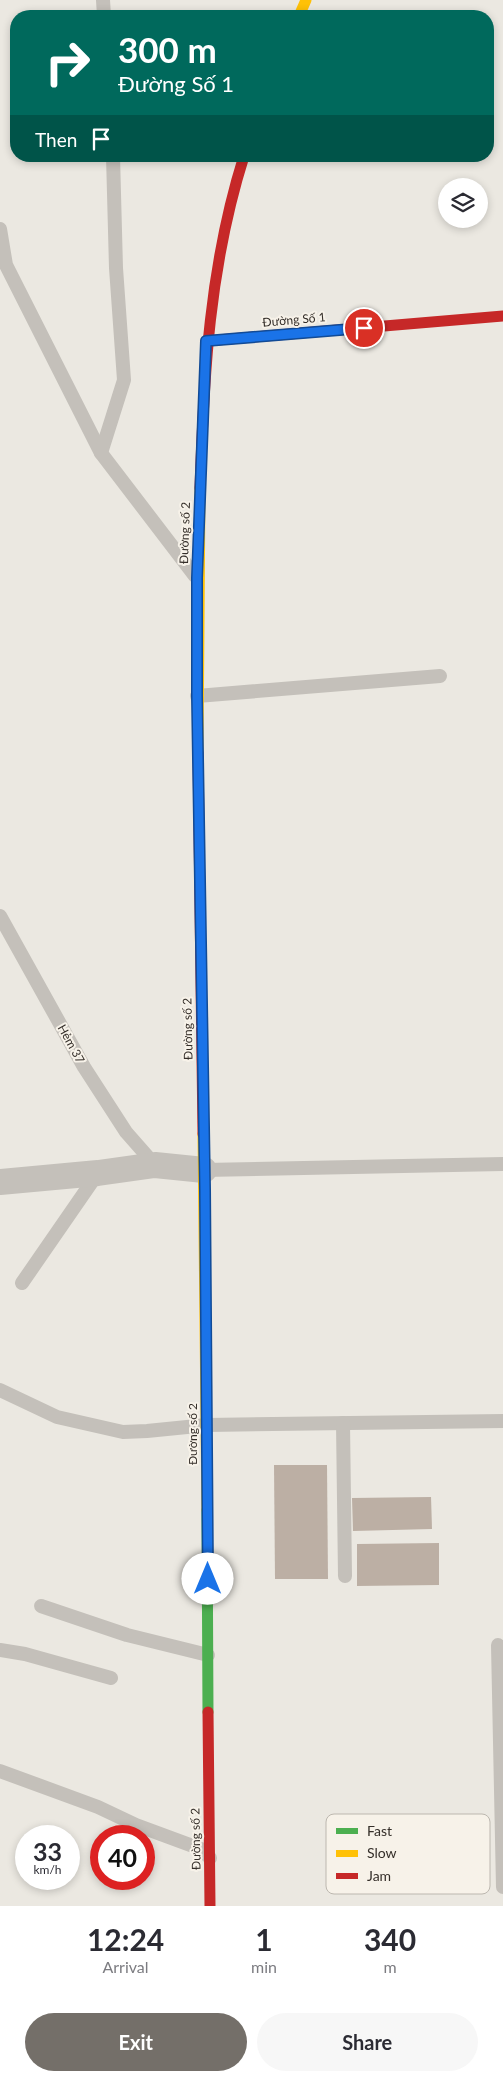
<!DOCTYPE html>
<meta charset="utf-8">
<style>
:root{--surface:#fff;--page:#f7f7f7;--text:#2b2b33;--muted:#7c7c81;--accent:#746f69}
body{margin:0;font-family:Lato,sans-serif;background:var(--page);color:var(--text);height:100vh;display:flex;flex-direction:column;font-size:19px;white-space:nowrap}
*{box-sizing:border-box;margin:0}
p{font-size:16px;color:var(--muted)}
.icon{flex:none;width:28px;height:28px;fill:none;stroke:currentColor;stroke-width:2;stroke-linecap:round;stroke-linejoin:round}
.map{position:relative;height:1906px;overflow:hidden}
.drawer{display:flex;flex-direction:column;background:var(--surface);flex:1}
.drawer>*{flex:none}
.banner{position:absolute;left:10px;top:10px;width:484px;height:152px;border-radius:20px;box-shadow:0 2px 8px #0003;background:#00695c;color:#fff;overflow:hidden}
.tools{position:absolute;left:438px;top:178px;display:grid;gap:10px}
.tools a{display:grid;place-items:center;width:50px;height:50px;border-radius:50%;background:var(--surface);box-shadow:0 2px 8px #0003;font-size:25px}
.speed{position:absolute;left:15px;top:1825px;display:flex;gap:10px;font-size:25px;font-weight:700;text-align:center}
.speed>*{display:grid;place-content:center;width:65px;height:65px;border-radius:50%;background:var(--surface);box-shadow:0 2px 8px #0003;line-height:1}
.speed small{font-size:12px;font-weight:400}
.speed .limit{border:8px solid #d22;background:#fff;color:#111}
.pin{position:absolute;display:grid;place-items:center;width:42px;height:42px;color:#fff;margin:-21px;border:2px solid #fff;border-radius:50%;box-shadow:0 1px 5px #0007}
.me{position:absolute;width:55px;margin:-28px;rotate:0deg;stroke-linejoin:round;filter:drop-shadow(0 0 4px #0008)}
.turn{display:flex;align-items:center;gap:18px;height:105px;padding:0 25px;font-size:22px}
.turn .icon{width:65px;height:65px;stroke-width:2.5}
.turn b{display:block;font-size:35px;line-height:42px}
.then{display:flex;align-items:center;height:48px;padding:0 25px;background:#0003;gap:10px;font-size:19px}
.eta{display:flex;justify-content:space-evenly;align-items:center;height:85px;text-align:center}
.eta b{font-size:30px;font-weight:700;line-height:35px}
.cta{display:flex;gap:10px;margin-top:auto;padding:10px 25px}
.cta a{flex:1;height:58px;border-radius:30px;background:var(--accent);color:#fff;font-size:20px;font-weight:700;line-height:58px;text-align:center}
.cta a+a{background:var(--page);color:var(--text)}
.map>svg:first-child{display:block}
.building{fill:#bcafa4}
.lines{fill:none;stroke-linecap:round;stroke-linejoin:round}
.lane{stroke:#c4c0ba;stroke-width:14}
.street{stroke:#c4c0ba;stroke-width:26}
.fast{stroke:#4caf50;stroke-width:11}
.slow{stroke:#ffc107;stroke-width:11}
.jam{stroke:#c62828;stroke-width:11}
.route-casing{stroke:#114b97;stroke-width:12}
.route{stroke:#1a73e8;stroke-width:9}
.labels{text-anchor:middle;stroke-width:4;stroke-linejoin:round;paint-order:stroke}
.street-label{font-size:12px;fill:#342e29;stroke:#f7f2e9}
.key{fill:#f7f2e9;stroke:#bcb7af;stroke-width:1}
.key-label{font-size:14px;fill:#342e29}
</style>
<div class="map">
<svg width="503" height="1906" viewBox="0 0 503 1906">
<rect width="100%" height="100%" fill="#ebe8e1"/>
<g class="building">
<path d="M274,1465h53l1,114h-53z"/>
<path d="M431,1497l1,32 -79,2 -1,-33z"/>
<path d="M439,1543v42l-82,1v-42z"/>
</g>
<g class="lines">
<g class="lane">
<path d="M103,0l1,16"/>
<path d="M0,229l6,36 95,188 94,123"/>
<path d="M101,453l23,-73 -8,-112 -3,-112"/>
<path d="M197,696l243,-20"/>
<path d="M0,916l84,151 42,65 29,33"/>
<path d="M204,1170l299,-6"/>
<path d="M22,1283l76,-110"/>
<path d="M0,1390l57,27 66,15 24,-1 60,-6 296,-4"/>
<path d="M343,1423l2,153"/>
<path d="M41,1606l86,29 81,20"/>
<path d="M498,1645l5,242"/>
<path d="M0,1650l25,4 86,24"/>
<path d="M0,1771l98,36 38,18 65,24 9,9"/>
</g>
<path class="street" d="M0,1182l98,-9 57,-8 49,5"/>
<path class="fast" d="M207,1510l1,202"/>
<g class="slow">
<path d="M299,16l7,-16"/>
<path d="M198,753l2,-265"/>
<path d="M203,1134l4,376"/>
</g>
<g class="jam">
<path d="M206,341l297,-25"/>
<path d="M200,488c4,-115 9,-221 44,-332"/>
<path d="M198,753l5,381"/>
<path d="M208,1712l2,194"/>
</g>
</g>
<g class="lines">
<g class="route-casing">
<path id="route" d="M208,1579l-3,-390 -8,-493v-118l9,-237 158,-13"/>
</g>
<use href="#route" class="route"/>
</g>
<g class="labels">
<g class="street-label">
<text transform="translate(294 320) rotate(-5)" y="4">Đường Số 1</text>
<text transform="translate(185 533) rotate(-88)" y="4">Đường số 2</text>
<text transform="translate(188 1029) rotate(-91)" y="4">Đường số 2</text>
<text transform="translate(71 1044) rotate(61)" y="4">Hẻm 37</text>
<text transform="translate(193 1434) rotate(-90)" y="4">Đường số 2</text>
<text transform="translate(196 1839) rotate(-91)" y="4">Đường số 2</text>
</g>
</g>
<rect x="326" y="1814" width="164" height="80" rx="8" class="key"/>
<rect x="336" y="1828" width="22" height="6" fill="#4caf50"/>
<rect x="336" y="1850" width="22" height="7" fill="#ffc107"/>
<rect x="336" y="1873" width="22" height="6" fill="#c62828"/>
<g class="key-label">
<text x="367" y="1836">Fast</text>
<text x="367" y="1858">Slow</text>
<text x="367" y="1881">Jam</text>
</g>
</svg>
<div class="tools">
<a><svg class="icon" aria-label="layers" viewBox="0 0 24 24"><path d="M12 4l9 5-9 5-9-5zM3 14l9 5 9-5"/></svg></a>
</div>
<div class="speed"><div>33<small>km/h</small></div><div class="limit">40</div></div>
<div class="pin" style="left:364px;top:328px;background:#d93025"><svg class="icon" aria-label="arrive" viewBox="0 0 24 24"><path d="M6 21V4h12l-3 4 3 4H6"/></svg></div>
<svg class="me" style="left:208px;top:1579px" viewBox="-20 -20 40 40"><circle r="19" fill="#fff"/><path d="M0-13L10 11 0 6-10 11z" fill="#1a73e8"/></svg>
<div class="banner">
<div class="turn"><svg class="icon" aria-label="right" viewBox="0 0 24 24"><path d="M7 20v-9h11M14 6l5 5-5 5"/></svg><div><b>300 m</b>Đường Số 1</div></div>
<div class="then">Then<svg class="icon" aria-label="arrive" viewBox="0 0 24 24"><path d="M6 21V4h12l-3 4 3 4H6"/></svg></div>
</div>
</div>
<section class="drawer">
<div class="eta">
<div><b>12:24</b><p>Arrival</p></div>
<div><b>1</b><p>min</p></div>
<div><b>340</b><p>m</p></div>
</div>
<div class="cta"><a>Exit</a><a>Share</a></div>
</section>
